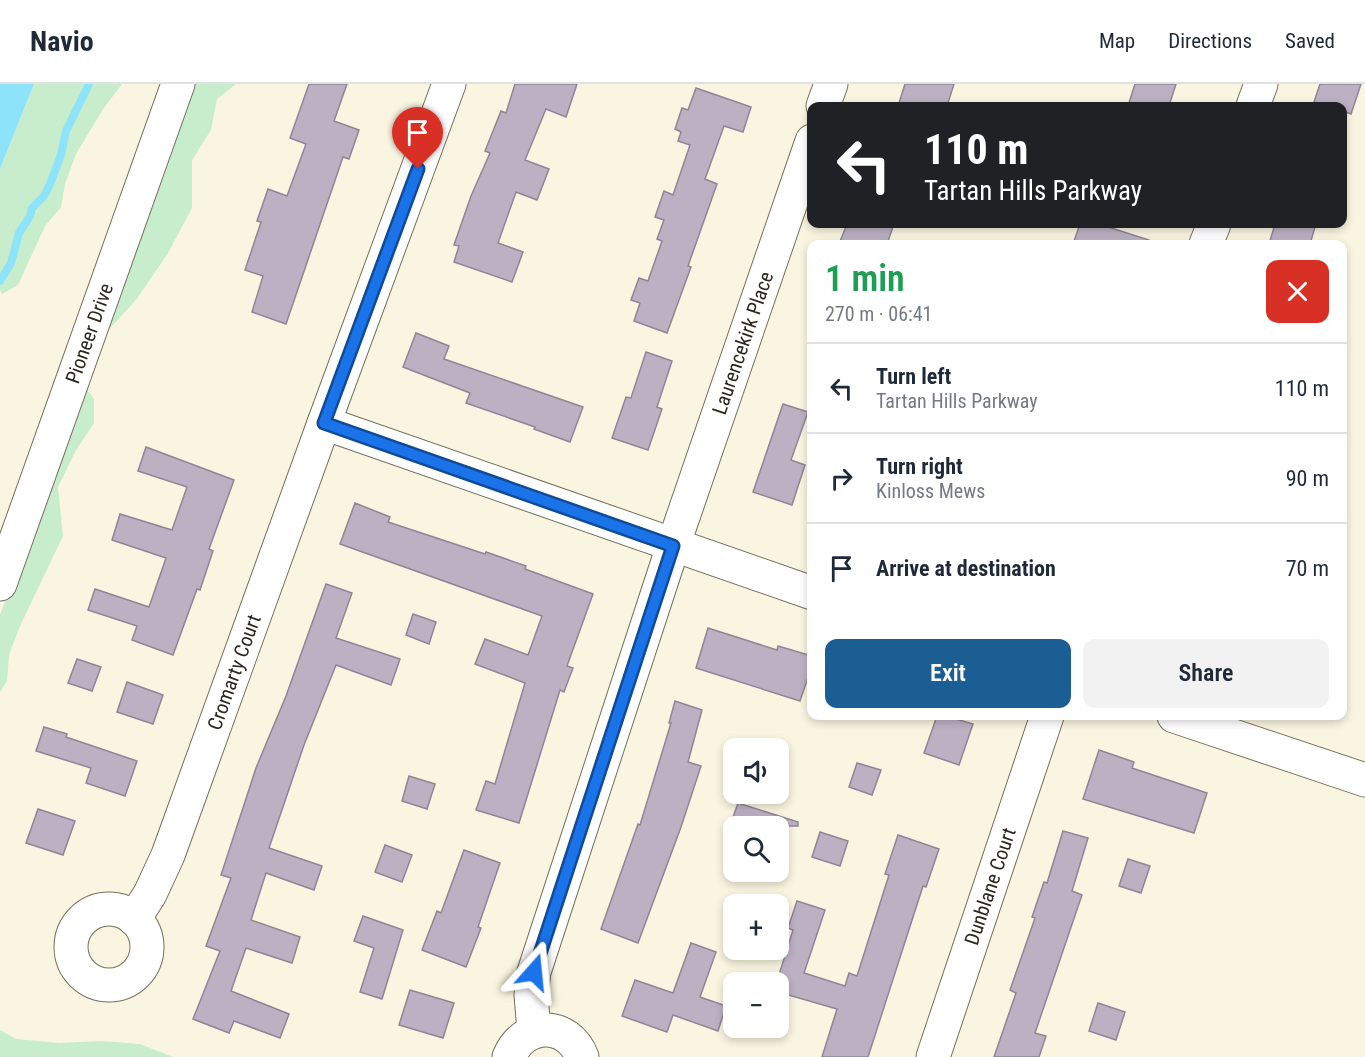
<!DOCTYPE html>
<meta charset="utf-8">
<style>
:root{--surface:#fff;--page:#f2f2f3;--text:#1f2937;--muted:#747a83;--line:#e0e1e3;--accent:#1b5e93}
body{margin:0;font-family:"Roboto Condensed",sans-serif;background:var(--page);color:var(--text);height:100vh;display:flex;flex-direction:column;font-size:22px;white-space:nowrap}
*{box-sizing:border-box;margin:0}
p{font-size:20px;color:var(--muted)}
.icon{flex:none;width:33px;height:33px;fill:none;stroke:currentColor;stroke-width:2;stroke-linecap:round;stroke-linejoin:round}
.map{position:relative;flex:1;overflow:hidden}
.details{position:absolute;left:807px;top:156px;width:540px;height:480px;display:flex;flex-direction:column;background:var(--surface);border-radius:12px;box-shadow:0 3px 9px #0003}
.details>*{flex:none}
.top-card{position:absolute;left:807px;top:18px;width:540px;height:126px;border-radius:12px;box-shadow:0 3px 9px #0003;background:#202124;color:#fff;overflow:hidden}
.buttons{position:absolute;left:723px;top:654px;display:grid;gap:12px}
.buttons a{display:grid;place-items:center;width:66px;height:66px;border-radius:12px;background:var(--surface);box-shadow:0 3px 9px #0003;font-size:30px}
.pin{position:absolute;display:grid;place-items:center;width:51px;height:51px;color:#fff;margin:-62px -26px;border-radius:50% 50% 50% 0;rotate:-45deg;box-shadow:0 0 6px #0007}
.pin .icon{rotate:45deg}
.me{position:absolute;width:66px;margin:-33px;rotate:18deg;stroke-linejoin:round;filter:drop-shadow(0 0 4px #0008)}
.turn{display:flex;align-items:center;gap:21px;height:126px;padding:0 18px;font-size:27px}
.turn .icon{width:78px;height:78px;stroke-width:2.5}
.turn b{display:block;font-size:42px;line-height:51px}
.round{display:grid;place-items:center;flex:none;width:63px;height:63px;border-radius:12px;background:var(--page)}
.head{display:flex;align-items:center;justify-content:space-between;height:102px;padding:0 18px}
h1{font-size:36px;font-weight:600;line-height:45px;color:#1e9e55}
.button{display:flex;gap:12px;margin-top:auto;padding:12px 18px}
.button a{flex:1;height:69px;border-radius:12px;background:var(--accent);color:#fff;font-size:24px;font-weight:600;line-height:69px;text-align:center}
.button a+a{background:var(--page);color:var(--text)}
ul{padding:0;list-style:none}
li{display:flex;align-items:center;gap:18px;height:90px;padding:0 18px;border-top:2px solid var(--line)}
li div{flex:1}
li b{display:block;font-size:22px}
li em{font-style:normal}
header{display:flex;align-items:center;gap:36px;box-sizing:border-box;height:84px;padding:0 30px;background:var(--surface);border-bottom:2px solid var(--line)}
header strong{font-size:28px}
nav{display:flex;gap:33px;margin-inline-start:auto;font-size:21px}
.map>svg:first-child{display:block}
.green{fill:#c7edcc}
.water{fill:#8de3f9}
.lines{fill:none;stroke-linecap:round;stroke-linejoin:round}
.stream{stroke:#8de3f9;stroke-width:8}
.building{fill:#bcb1c3;stroke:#908596;stroke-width:1.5}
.minor-casing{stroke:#74705d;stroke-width:35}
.minor{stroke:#fff;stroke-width:33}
.route-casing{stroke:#114b97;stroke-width:15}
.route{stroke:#1a73e8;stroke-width:10}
.labels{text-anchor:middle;stroke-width:4.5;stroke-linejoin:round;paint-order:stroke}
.street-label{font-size:20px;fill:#292720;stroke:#faf5e0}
</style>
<header>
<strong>Navio</strong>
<nav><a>Map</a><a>Directions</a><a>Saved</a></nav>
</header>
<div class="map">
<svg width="1365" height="973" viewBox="0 0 1365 973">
<rect width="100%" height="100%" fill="#faf5e0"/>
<g class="green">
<path d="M34,0h88l-19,25 -27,45 -11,30 -4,23 -16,19 -27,59 -16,9 -2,-4v-121z"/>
<path d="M194,0h42l-19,15 -6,31 -19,30v48l-24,45 -32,47 -36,39z"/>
<path d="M84,301l10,14v24l-19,29 -17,35 5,49 -43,90 -11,29 -2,26 -7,11v-77z"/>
<path d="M0,946l16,9 44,4 41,-2 39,3 33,13h-173z"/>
</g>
<path class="water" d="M0,0h34l-34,85z"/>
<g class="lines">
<path class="stream" d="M0,197l11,-18 8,-30 11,-17 2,-8 12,-12 6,-12 11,-29 5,-24 23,-47"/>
</g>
<g class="building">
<path d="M309,0h38l-13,37 25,9 -10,29 -6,-2 -57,167 -34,-12 11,-36 -18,-6 16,-48 -4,-1 11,-32 19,7 19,-52 -16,-6z"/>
<path d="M515,0h62l-11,33 -20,-8 -21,51 24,9 -12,31 -21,-8 -18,51 25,9 -11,30 -58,-20 5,-16 -5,-1 17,-49 19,-43 -5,-2 16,-40 5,2z"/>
<path d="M905,0h49l-7,22h-49z"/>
<path d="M1135,0h41l-7,22h-41z"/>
<path d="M1320,0h41l-10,30 -9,-3v-5h-13l-15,-4z"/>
<path d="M696,4l55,19 -8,25 -19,-6 -19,53 12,5 -29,82 3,1 -24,66 -33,-12 6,-18 -9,-3 8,-22 9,3 14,-40 -5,-2 7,-19 -9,-3 9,-26 9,4 17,-50 -12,-4 3,-9 -6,-3 7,-21 6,2z"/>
<path d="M847,140h47l-7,20h-48z"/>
<path d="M1080,140h19l50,16v4h-76z"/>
<path d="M1275,140h41l-6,20h-41z"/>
<path d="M416,249l33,13 -5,13 139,48 -13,35 -36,-13 1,-2 -69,-24 4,-10 -67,-26z"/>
<path d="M646,268l26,9 -15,46 5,2 -14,41 -36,-12 14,-41 5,1z"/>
<path d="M783,320l25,8 -17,48 14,5 -13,40 -39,-13z"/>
<path d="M146,363l88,33 -25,69 4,2 -13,39 -3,-1 -24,66 -41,-15 5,-14 -49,-16 7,-21 54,18 17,-49 -54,-18 8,-26 52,16 15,-43 -49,-16z"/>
<path d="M355,419l35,14 -2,5 97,32 1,-2 40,14 -1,3 68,25 -26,72 6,2 -9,24 -4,-2 -41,133 -43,-13 10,-29 9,3 30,-101 -50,-19 10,-25 43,16 14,-39 -202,-72z"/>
<path d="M326,500l26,9 -16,45 64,21 -9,26 -55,-20 -32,80 -35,103 53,18 -8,24 -48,-17 -15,47 49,17 -8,26 -46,-15 -15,43 58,23 -9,24 -46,-17 -5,12 -36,-14 27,-68 -14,-5 25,-68 -10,-3 21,-64 14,-43 30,-72z"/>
<path d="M413,530l23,8 -7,22 -23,-9z"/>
<path d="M708,544l69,22 1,-4 34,10v10l-12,35 -104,-33z"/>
<path d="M77,575l24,8 -9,24 -24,-8z"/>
<path d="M127,598l36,13 -10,29 -36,-12z"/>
<path d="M675,617l27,9 -14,52 13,4 -20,61 -43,116 -37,-14 37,-105 2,1 31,-102h-2z"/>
<path d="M937,632h9l27,8 -14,41 -35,-12z"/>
<path d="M44,643l23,7 -1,3 71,24 -12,35 -39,-13 5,-15 -55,-17z"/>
<path d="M1099,666l35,12 -2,6 75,25 -13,40 -111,-34z"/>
<path d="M857,679l24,7 -9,25 -23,-8z"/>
<path d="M409,692l26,8 -8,25 -25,-8z"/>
<path d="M738,719l60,19v4h-68z"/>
<path d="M38,725l37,12 -12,34 -37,-12z"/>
<path d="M1063,747l25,7 -16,53 10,4 -47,138 11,3 -7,21h-45l22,-64 -6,-3 25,-72 -3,-1 12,-35 3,1z"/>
<path d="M820,748l28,9 -8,25 -28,-9z"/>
<path d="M898,751l41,14 -13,38 -3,-1 -55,171h-46l15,-48 -59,-17v-14l15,-48 -5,-2 9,-27 28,9 -21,63 41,13 4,-13 8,3 32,-101 -4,-1z"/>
<path d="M385,761l27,10 -10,27 -27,-10z"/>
<path d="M464,766l36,13 -22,64 3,1 -15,39 -44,-17 15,-39 4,2z"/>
<path d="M1128,775l22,7 -9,27 -22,-7z"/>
<path d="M363,832l40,14 -21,69 -22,-7 14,-44 -20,-7z"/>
<path d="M691,859l25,9 -16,45 26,9 -8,25 -45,-16 -6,17 -45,-16 13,-36 38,13z"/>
<path d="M410,906l44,13 -11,35 -44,-13z"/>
<path d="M1098,919l27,9 -9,28 -27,-9z"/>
</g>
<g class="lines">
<g class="minor-casing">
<g id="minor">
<path d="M823,22l8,-22"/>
<path d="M1253,22l8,-22"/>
<path d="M1206,160l8,-20"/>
<path d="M324,339l488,170"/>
<path id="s1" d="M0,500l178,-500"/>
<path d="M1174,632l191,64"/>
<circle cx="109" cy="863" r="38"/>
<path id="s2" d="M134,835l16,-25 18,-39 156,-432 125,-339"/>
<path id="s3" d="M534,947l-3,-36 3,-23 139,-426 139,-405"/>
<path d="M509,973c15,-36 59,-36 73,0"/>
<path id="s4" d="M933,973l114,-341"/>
</g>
</g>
<use href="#minor" class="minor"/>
</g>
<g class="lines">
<g class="route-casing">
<path id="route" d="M418,85l-94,254 349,123 -139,426"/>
</g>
<use href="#route" class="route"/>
</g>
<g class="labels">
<g class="street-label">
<text dy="7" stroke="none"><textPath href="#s1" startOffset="266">Pioneer Drive</textPath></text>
<text dy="7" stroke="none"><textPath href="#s3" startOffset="722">Laurencekirk Place</textPath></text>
<text dy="7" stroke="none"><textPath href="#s2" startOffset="267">Cromarty Court</textPath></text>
<text dy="7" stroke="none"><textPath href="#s4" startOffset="180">Dunblane Court</textPath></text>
</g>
</g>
</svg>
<div class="buttons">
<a><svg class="icon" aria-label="sound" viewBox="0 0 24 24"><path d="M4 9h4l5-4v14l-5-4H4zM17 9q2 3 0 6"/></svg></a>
<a><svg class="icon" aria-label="search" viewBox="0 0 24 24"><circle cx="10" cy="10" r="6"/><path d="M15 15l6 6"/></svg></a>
<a>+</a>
<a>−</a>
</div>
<div class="pin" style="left:418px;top:85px;background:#d93025"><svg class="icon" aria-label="arrive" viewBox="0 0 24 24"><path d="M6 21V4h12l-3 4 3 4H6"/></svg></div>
<svg class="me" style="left:534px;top:888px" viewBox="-20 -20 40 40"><path d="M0-17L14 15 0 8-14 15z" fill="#1a73e8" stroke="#fff" stroke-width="4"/></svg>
<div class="top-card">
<div class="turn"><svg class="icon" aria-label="left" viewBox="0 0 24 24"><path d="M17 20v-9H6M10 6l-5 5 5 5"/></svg><div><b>110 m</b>Tartan Hills Parkway</div></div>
</div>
<section class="details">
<div class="head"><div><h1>1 min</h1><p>270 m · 06:41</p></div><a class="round" style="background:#d93025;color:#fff"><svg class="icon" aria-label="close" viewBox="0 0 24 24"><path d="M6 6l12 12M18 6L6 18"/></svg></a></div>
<ul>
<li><svg class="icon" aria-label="left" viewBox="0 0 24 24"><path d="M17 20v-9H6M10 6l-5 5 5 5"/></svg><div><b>Turn left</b><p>Tartan Hills Parkway</p></div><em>110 m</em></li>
<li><svg class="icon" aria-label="right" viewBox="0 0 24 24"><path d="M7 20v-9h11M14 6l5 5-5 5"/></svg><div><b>Turn right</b><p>Kinloss Mews</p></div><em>90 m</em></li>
<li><svg class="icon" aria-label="arrive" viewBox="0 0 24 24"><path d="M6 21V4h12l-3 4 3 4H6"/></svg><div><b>Arrive at destination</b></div><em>70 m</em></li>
</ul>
<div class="button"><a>Exit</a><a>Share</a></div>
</section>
</div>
